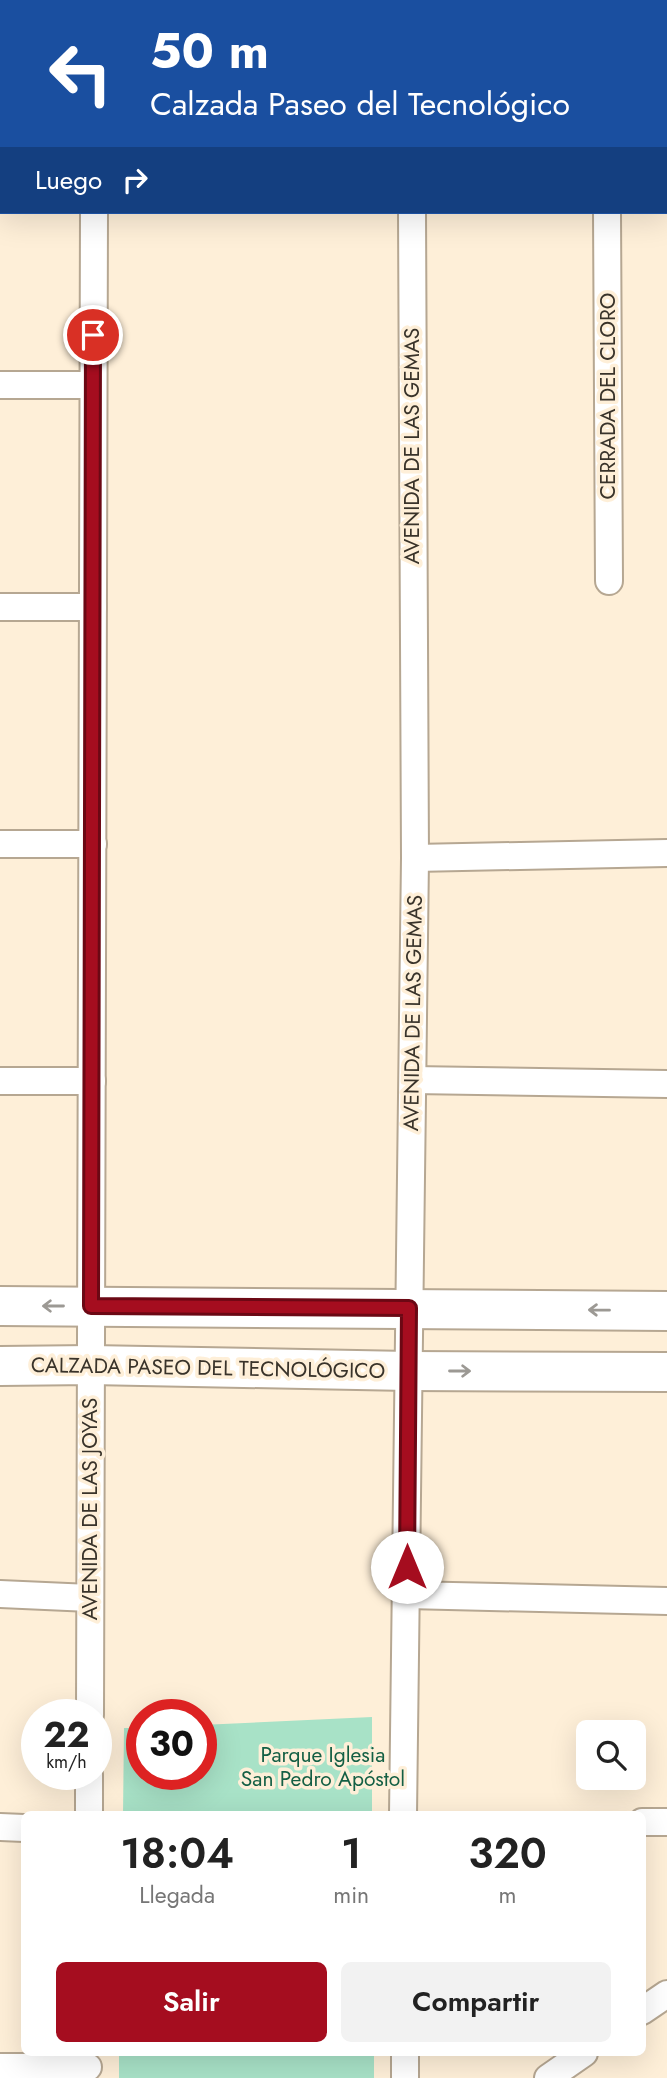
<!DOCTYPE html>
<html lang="es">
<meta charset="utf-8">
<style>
:root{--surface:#fff;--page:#f2f2f2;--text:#222;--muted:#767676;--accent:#a50d1f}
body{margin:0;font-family:Jost,sans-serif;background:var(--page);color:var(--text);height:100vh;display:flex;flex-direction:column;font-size:26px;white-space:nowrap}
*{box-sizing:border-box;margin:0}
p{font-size:23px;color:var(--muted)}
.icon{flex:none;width:38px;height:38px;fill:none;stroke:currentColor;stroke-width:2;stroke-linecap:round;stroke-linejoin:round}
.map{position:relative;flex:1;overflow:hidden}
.sheet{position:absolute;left:21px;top:1811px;width:625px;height:245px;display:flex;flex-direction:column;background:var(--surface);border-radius:10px;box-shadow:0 7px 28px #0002}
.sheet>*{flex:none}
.guide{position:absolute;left:0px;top:0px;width:668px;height:214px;box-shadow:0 7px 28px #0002;background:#1a4fa0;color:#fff;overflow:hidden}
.fabs{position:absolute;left:576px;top:1720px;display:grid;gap:14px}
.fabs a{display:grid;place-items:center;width:70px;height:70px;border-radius:10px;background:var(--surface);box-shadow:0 7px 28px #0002;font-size:35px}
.speed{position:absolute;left:21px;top:1699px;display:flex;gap:14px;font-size:35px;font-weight:700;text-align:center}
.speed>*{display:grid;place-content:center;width:91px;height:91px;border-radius:50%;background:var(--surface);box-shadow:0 7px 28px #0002;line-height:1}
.speed small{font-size:18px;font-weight:400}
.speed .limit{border:10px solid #d22;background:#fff;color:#111}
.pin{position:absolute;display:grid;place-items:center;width:60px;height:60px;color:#fff;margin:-30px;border:4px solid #fff;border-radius:50%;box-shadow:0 2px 7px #0007}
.me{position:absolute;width:77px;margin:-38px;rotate:0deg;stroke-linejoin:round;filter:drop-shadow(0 0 5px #0008)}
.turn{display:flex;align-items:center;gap:24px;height:147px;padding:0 35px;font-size:32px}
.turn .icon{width:91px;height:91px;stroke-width:2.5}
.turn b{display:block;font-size:49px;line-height:60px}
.then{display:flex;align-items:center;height:66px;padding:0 35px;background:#0003;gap:14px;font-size:26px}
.eta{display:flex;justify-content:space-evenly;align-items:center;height:119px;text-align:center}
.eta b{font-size:42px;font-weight:600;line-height:49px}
.primary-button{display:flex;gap:14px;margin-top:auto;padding:14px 35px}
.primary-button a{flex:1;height:80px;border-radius:10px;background:var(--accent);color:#fff;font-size:28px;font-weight:600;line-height:80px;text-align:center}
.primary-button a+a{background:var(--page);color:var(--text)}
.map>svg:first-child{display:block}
.green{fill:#a8e2c7}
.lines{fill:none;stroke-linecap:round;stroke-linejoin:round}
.minor-casing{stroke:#b6a792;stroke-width:30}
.tertiary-casing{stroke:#b6a792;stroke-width:37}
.secondary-casing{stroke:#b6a792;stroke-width:42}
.minor{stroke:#fff;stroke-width:26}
.tertiary{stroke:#fff;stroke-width:33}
.secondary{stroke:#fff;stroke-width:38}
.oneway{stroke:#9c9994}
.route-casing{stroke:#6b0814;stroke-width:18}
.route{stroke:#a50d1f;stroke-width:12}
.labels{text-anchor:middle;stroke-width:7;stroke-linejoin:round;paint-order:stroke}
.street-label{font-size:21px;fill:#39332a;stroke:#feefd8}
.park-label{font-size:21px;fill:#145f44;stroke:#feefd8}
</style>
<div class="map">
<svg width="667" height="2078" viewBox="0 0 667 2078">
<rect width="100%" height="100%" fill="#feefd8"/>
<g class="green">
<path d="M372,1717v98h-249l1,-87h18v46h59v-49z"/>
<rect x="119" y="2053" width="255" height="25"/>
</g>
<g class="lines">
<g class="minor-casing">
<g id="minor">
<path d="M92,0v2"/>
<path d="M412,2v-2"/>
<path d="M607,212l2,369"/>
<path d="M0,385h93"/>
<path d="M0,607h93"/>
<path d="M0,844h93"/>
<path d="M415,858l252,-5"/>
<path d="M413,1080l254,4"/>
<path d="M0,1081h92"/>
<path d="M0,1594l90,4"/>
<path d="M407,1595l260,6"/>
<path d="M90,1715l4,-1503"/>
<path d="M89,1815v-41"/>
<path d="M403,1815l12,-957 -3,-646"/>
<path d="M642,1822h25"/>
<path d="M0,1827l24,1"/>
<path d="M642,2011l25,-17"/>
<path d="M405,2053v25"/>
<path d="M0,2067h88"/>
<path d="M548,2078l36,-25"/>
</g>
</g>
<g class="tertiary-casing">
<path id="tertiary" d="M0,138h2"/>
</g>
<g class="secondary-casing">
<g id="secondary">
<path d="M0,1306l667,5"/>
<path d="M0,1366l91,-1 317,6 259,1"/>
</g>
</g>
<use href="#minor" class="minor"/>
<use href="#tertiary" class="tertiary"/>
<use href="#secondary" class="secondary"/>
</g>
<defs><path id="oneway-shaft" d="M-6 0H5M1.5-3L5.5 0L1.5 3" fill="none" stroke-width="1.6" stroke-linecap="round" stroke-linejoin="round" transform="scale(1.75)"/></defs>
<g class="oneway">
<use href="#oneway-shaft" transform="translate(53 1306) rotate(180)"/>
<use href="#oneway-shaft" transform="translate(599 1310) rotate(-179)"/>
<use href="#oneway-shaft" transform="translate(460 1371)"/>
</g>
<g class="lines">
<g class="route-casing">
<path id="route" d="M93,335l-2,971 318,2 -2,259"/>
</g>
<use href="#route" class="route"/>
</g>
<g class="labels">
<g class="street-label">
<text transform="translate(608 396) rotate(-90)" y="7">CERRADA DEL CLORO</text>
<text transform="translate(412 446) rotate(-90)" y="7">AVENIDA DE LAS GEMAS</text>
<text transform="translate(413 1013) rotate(-89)" y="7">AVENIDA DE LAS GEMAS</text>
<text transform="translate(208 1368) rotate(1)" y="7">CALZADA PASEO DEL TECNOLÓGICO</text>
<text transform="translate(90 1509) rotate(-90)" y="7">AVENIDA DE LAS JOYAS</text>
</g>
<g class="park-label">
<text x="323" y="1762">Parque Iglesia<tspan x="323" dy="24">San Pedro Apóstol</tspan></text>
</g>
</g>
</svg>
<div class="fabs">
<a><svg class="icon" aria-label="search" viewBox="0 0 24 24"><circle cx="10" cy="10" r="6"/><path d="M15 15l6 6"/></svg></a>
</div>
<div class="speed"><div>22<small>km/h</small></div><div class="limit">30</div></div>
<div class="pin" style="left:93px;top:335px;background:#d93025"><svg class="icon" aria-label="arrive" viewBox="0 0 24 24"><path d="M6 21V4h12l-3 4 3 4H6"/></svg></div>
<svg class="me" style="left:407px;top:1567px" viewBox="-20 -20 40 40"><circle r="19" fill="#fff"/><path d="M0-13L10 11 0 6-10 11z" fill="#a50d1f"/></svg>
<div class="guide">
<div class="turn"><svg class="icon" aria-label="left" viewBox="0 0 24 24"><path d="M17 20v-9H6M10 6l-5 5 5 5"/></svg><div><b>50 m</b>Calzada Paseo del Tecnológico</div></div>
<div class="then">Luego<svg class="icon" aria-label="right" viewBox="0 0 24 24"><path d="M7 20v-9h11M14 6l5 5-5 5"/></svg></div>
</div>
<section class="sheet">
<div class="eta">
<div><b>18:04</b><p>Llegada</p></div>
<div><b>1</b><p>min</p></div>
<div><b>320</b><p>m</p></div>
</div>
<div class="primary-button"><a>Salir</a><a>Compartir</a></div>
</section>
</div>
